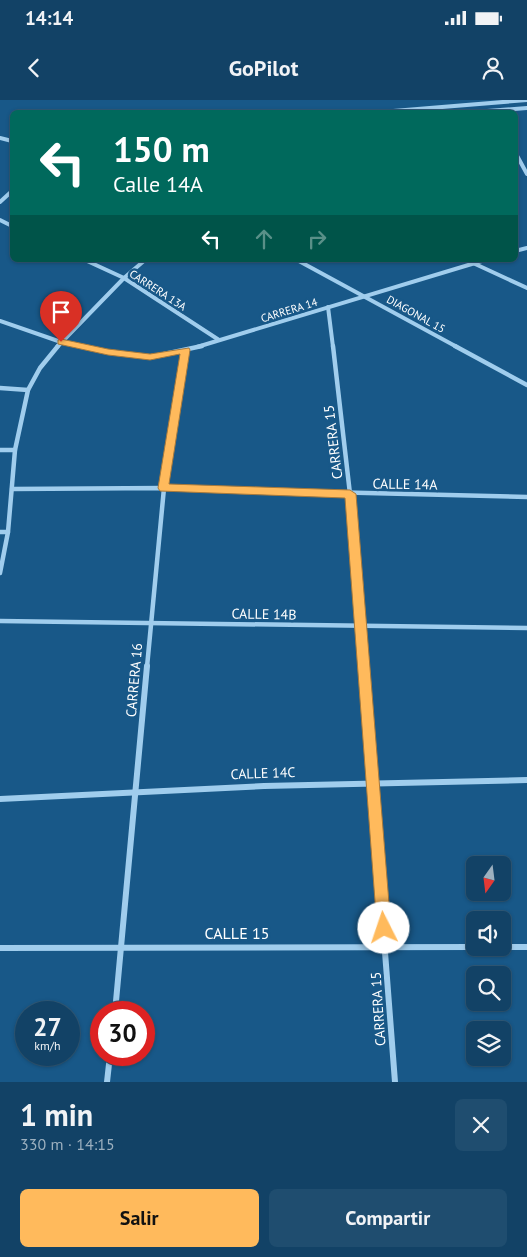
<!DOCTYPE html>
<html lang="es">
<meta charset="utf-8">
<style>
:root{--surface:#124266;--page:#1f4d6f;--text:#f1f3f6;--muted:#9cb0bf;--line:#315b7a;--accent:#ffba5c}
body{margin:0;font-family:"PT Sans",sans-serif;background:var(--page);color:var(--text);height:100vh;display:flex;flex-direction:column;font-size:19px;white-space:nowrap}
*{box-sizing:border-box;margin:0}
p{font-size:16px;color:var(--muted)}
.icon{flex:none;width:28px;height:28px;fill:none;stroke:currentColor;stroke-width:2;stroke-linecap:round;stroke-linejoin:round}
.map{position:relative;height:982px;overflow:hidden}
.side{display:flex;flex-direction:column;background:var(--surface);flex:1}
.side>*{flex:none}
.hud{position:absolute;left:10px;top:10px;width:508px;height:152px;border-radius:8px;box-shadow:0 1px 4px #0004,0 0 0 1px var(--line);background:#00695c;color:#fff;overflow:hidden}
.needle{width:32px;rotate:194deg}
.fabs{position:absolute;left:466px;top:756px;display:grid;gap:10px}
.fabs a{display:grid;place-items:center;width:45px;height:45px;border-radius:8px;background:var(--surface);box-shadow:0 1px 4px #0004,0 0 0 1px var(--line);font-size:25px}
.speed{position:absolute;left:15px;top:901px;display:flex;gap:10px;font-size:25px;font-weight:700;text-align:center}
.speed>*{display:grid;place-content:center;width:65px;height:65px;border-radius:50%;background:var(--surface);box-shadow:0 1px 4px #0004,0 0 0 1px var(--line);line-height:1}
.speed small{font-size:12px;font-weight:400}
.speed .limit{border:8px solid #d22;background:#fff;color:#111}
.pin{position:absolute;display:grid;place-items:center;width:42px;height:42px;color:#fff;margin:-51px -21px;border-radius:50% 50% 50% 0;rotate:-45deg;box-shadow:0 0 5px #0007}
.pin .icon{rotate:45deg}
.me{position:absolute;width:55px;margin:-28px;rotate:356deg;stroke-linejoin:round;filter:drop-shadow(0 0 4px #0008)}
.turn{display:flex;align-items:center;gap:18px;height:105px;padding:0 20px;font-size:22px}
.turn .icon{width:65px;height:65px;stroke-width:2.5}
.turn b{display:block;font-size:35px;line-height:42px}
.lanes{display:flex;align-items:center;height:48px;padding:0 20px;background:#0003;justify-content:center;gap:25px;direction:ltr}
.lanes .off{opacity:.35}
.round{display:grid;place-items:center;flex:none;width:52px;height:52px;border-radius:8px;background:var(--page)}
.headline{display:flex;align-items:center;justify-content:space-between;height:85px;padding:0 20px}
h1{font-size:30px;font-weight:800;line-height:38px}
.button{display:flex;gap:10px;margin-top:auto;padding:10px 20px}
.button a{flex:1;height:58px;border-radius:8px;background:var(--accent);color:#111;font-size:20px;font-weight:800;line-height:58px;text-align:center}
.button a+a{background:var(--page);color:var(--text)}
.status{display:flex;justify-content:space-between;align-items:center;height:35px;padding:0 25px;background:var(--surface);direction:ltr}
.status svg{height:14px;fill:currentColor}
header{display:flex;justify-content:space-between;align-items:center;height:65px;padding:0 20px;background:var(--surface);font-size:22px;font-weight:800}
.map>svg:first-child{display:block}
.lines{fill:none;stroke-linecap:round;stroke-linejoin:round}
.street-far2{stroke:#a0cded;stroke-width:4}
.street-far1{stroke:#a0cded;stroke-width:4.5}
.street{stroke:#a0cded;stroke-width:6}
.route{fill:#ffba5c;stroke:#a6793c}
.labels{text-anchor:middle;stroke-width:5;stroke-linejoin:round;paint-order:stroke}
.far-street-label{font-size:11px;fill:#fff;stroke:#185888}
.street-label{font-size:14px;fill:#fff;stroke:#185888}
.near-street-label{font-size:16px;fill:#fff;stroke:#185888}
</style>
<div class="status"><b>14:14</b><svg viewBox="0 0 49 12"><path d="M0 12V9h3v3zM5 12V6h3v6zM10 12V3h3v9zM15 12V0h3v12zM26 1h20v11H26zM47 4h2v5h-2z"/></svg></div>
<header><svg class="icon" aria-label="back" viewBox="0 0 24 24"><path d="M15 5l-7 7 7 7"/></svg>GoPilot<svg class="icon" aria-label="person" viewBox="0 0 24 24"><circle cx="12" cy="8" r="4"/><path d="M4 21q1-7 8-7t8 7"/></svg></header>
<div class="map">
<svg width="527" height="982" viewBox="0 0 527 982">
<rect width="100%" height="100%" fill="#185888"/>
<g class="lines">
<g class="street-far2">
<path d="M381,12l146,-12"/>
<path d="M474,12l53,-4"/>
<path d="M0,38l12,3"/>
<path d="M515,52l12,22"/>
<path d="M0,102l12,-11"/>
<path d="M0,120l12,6"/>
<path d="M515,151l12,-3"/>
<path d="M85,160l39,18 95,62"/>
<path d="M297,160l160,87"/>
<path d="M473,163l54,25"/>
<path d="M328,207l5,40"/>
<path d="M0,221l61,21 25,5"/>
<path d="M57,247l67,-69 21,-18"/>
<path d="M197,247l288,-87"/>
</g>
<g class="street-far1">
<path d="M80,246l28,6 42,5 52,-11"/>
<path d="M333,246l17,148 13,173"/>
<path d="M455,246l72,39"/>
<path d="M0,288l28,2"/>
<path d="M0,350h15"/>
<path d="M12,389l152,-1 363,9"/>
<path d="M0,432h8"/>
<path d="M0,473l8,-41 7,-82 13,-60 12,-22 18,-22"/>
<path d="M0,521l527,7"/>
<path d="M147,567l17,-179 21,-137"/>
</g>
<g class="street">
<path d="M363,566l32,416"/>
<path d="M0,699l264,-13 263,-6"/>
<path d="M502,847h25"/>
<path d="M0,848l475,-1"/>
<path d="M115,912l32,-346"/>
<path d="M107,982l3,-27"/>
</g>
</g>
<path class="route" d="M61,239l47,10 42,5 39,-6 1,2 -21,134 181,6 6,4 35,434 -2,5 -5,2 -5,-2 -2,-5 -32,-430 -185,-7 -2,-3 22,-134 -30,6 -42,-5 -50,-11v-4z"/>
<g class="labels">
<g class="far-street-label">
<text transform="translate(158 190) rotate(33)" y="4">CARRERA 13A</text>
<text transform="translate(289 210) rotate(-17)" y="4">CARRERA 14</text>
<text transform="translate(416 214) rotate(29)" y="4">DIAGONAL 15</text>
</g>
<g class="street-label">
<text transform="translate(333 342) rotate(-97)" y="5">CARRERA 15</text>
<text transform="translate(405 384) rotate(1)" y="5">CALLE 14A</text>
<text transform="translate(264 514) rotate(1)" y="5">CALLE 14B</text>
<text transform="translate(134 580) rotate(-85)" y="5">CARRERA 16</text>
<text transform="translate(263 673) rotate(-2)" y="5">CALLE 14C</text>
<text transform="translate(378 909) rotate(-94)" y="5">CARRERA 15</text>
</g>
<g class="near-street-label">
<text x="237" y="839">CALLE 15</text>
</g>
</g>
</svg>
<div class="fabs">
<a><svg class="needle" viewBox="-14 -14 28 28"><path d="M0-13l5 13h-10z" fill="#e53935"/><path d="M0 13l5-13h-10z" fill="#9cb0bf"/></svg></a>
<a><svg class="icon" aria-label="sound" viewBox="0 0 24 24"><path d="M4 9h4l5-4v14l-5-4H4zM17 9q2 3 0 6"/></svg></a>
<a><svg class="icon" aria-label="search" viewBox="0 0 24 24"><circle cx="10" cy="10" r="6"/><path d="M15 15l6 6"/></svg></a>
<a><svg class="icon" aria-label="layers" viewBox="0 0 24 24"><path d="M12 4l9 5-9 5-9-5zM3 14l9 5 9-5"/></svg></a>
</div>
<div class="speed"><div>27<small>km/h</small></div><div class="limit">30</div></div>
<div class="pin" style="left:61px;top:242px;background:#d93025"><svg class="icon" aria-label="arrive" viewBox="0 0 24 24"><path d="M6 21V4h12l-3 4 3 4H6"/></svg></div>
<svg class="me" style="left:384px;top:828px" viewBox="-20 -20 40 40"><circle r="19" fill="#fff"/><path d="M0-13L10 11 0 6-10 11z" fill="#ffba5c"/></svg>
<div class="hud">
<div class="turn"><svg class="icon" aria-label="left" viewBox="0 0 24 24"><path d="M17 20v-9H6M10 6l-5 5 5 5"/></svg><div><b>150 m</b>Calle 14A</div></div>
<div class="lanes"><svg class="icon" aria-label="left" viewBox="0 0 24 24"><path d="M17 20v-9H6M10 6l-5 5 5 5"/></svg><svg class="icon off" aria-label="ahead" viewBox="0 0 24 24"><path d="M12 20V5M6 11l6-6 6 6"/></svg><svg class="icon off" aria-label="right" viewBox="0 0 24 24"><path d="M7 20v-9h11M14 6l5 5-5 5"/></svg></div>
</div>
</div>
<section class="side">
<div class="headline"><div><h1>1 min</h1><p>330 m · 14:15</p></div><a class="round"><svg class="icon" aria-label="close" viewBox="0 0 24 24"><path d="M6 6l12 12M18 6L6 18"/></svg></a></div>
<div class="button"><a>Salir</a><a>Compartir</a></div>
</section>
